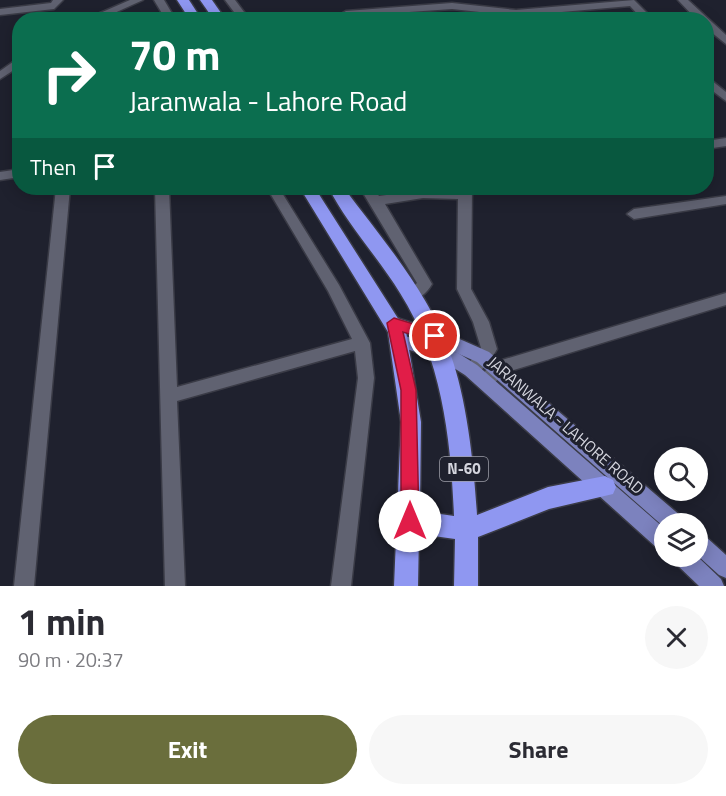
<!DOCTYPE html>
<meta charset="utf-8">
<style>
:root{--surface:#fff;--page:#f7f7f7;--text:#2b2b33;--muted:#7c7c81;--accent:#6a6e3c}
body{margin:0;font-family:"Titillium Web",sans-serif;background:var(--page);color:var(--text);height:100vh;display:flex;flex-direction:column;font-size:22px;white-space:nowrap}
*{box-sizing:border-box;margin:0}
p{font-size:20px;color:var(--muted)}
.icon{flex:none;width:33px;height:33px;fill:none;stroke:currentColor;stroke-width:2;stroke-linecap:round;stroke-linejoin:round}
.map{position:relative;height:586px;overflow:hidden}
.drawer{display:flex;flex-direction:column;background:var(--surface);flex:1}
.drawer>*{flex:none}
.guide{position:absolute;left:12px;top:12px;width:702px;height:183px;border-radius:24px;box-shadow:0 3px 15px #0003;background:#0b6e4f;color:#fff;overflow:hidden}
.fabs{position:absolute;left:654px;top:447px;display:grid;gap:12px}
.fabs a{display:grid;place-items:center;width:54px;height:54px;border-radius:50%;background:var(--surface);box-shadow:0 3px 15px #0003;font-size:30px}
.pin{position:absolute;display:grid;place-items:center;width:51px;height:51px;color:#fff;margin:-26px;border:3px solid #fff;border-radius:50%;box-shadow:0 2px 6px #0007}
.me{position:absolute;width:66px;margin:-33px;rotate:0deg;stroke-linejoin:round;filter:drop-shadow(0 0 4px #0008)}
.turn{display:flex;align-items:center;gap:21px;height:126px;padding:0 18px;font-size:27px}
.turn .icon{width:78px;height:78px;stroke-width:2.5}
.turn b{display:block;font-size:42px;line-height:51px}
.then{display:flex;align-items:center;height:57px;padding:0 18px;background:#0003;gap:12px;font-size:22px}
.round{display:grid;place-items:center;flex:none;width:63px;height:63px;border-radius:32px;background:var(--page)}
.summary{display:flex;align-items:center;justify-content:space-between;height:102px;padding:0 18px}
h1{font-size:36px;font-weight:700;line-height:45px}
.button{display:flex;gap:12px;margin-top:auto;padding:12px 18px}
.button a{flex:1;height:69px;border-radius:36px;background:var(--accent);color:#fff;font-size:24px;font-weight:700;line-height:69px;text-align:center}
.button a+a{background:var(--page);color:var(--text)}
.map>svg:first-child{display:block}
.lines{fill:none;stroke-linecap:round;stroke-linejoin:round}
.minor-casing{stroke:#3a3b46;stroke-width:3}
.major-casing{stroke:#3a3b46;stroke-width:3}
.highway-casing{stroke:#3a3b46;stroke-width:3}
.minor{fill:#606271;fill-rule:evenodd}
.major{fill:#7c82be;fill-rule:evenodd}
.highway{fill:#8f97f1;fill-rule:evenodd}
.route{fill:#e11d48;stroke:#92132f;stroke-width:1.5}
.labels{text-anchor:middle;stroke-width:6;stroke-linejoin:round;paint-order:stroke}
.shield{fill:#1f212e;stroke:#9e9fa9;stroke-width:1.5}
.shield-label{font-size:15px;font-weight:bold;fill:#d4d5de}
.street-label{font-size:16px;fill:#d4d5de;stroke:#1f212e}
</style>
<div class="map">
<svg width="726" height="586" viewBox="0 0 726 586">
<rect width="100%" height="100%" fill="#1f212e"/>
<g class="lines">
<g class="minor-casing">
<g id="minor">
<path d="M53,0h10l-9,9 -54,6v-6l51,-6z"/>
<path d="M130,0h13l-44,20h-15z"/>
<path d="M154,0h10l12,20h-10z"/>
<path d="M225,0h10l15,20h-10z"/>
<path d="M634,0l20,20h-11l-13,-14 -114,10 -64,-7 -100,7 1,4h-10l-2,-6 5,-3 106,-8 64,7z"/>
<path d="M678,0h10l38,35v9l-20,-16v-8h-9z"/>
<path d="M20,57v9l-20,13v-8z"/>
<path d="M706,76l20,16v9l-20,-15z"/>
<path d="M726,138v8l-20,3v-8z"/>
<path d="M20,169v8l-20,3v-8z"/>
<path d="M56,188h14l-36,398h-20z"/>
<path d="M155,188h14l8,199 175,-48 -24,-48 -61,-103h12l60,97 31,58 4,35 -23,208h-20l27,-208 -3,-27 -178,50 8,185h-20z"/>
<path d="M360,188h13l6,8 44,-6h35l1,-2h13l-1,101 18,33 8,27c-6,11 -19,30 -32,26l-2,-5 18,-22 -8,-26 -16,-33 1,-90 -35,-1 -38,6 47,80c-5,9 -16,19 -26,16l-3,-4 14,-13z"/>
<path d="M726,196v8l-92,15 -7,-5 7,-5z"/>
<path d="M726,293v12l-222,68c-8,8 -13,17 -25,13l-2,-5 15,-18z"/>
</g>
</g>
<g class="major-casing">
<g id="major">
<path d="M394,317l61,20 34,15 193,165 2,7h-20v3l-187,-165 -34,-15 -55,-20 -2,-4 2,-4z"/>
<path d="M399,334l59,19 19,12 187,163v23l-7,-3 -192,-173 -19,-12 -53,-19 -2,-4 2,-4z"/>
<path d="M698,533l7,3 21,19v23l-7,-3 -21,-19z"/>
<path d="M672,556h25l24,23 3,7h-25l-24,-23z"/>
</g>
</g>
<g class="highway-casing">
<g id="highway">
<path d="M177,0h12l13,20h-12z"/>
<path d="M200,0h12l14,20h-12z"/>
<path d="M300,188h15l91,143 15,91 -1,89 34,5c-3,-76 -12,-157 -54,-223 -20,-33 -56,-73 -71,-105h15c38,51 84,103 106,165 17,46 24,113 27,162l71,-28 57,-11 8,4 3,7 -3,7 -64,15 -71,28v49h-24l1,-47 -36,-5 -1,52h-24l7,-164 -13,-90z"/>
</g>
</g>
<use href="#minor" class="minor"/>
<use href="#major" class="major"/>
<use href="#highway" class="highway"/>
</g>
<path class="route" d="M394,318l46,14 2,4 -7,6 -32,-10 13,58 3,131 -3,6 -6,2 -6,-2 -3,-6v-131l-14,-67z"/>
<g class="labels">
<rect class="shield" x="440" y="457" width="48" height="24" rx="4.5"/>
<g class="shield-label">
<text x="464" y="474">N-60</text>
</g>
<g class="street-label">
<text transform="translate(566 425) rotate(41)" y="6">JARANWALA - LAHORE ROAD</text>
</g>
</g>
</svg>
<div class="fabs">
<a><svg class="icon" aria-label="search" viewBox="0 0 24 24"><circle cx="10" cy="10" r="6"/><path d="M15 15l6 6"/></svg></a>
<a><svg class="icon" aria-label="layers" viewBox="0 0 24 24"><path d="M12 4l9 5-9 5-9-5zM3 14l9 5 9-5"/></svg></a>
</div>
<div class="pin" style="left:435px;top:336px;background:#d93025"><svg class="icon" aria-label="arrive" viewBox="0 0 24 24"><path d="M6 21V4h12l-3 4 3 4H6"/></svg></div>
<svg class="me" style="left:410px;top:521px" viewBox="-20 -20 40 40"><circle r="19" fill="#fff"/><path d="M0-13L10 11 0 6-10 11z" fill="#e11d48"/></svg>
<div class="guide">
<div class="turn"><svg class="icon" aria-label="right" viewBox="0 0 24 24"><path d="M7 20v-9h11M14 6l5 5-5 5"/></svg><div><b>70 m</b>Jaranwala - Lahore Road</div></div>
<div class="then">Then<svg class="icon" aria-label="arrive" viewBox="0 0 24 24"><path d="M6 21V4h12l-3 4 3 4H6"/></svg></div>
</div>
</div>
<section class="drawer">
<div class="summary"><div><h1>1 min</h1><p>90 m · 20:37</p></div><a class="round"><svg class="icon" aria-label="close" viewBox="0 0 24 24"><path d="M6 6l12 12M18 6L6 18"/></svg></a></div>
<div class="button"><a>Exit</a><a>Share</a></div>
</section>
